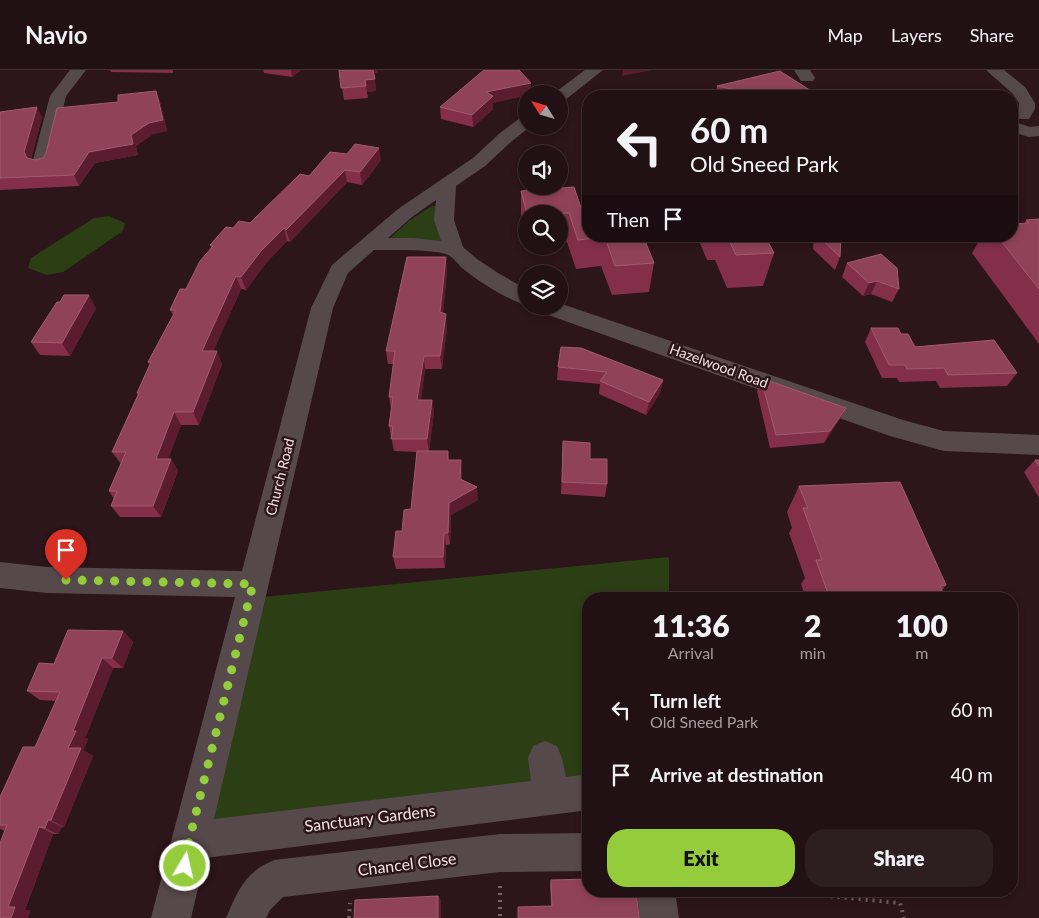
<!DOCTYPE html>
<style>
:root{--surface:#211014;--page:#2d1e22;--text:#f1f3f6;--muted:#a29da0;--line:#3e3034;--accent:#94cc3c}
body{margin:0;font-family:Lato,sans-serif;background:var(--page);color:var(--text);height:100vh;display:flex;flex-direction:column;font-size:19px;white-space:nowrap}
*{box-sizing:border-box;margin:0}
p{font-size:16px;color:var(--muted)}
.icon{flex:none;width:28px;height:28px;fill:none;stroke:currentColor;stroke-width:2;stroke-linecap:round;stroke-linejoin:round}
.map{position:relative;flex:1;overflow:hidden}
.side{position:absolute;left:582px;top:522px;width:436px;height:305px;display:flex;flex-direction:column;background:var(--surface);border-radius:20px;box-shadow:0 2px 8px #0003,0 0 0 1px var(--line)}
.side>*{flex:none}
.hud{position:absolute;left:582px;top:20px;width:436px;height:152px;border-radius:20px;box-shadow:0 2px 8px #0003,0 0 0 1px var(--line);background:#211014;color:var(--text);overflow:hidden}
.needle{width:32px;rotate:307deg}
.tools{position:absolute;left:518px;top:15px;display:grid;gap:10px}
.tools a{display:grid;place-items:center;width:50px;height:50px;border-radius:50%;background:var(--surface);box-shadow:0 2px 8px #0003,0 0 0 1px var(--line);font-size:25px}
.pin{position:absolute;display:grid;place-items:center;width:42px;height:42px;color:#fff;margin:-51px -21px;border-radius:50% 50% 50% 0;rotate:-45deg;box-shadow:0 0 5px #0007}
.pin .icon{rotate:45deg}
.me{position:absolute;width:55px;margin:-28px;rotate:9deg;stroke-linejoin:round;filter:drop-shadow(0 0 4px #0008)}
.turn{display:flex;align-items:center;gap:18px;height:105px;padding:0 25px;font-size:22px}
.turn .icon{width:65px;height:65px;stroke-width:2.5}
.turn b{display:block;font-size:35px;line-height:42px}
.then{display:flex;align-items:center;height:48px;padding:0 25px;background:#0003;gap:10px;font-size:19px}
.eta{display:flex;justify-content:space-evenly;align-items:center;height:85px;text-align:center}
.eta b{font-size:30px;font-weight:800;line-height:35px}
.button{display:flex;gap:10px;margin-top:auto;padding:10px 25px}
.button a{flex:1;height:58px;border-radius:20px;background:var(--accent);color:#111;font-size:20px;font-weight:800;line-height:58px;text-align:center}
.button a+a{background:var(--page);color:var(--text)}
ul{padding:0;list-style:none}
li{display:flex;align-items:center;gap:15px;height:65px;padding:0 25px}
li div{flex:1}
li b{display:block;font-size:19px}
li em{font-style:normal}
header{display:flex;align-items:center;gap:30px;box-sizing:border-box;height:70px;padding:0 25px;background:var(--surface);border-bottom:1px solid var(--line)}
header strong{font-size:24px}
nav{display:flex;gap:28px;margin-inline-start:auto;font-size:18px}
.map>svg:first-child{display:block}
.green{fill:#2c3e13}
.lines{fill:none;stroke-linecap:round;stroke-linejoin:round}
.path{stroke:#776267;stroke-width:4;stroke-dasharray:2 5;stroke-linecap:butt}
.minor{fill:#56494c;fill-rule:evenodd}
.wall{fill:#832f4b}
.shaded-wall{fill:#5b1c31}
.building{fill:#90425b;stroke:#9f5b71}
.route{stroke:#94cc3c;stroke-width:9;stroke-dasharray:0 16.2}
.labels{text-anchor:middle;stroke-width:5;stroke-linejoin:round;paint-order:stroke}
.street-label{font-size:14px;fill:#f4e3e6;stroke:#2c151b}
.near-street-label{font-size:16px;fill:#f4e3e6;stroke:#2c151b}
</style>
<header>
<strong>Navio</strong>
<nav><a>Map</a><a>Layers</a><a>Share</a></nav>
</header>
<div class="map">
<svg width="1039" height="848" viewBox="0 0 1039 848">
<rect width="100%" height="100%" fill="#2c151b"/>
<g class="green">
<path d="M432,136h4l6,36 -51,-2 -1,-2 20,-18z"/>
<path d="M109,146l16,7 -2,8 -60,41 -16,3 -19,-7 3,-10 63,-40z"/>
<path d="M669,487v42h-80v177l-377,44 51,-223z"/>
</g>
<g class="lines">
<g class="path">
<path d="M500,816v32"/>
<path d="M775,821l125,12 4,15"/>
<path d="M349,848l1,-15"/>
</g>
<g class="minor">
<path d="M70,0h16l-20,26 -16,68 -3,4 -6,1 -6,-1 -3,-4 18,-68z"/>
<path d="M585,0h18l-38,30 -6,2v-8h-6z"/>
<path d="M794,0h16l5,8 -2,3h-12z"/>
<path d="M986,0h18l21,17 10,16v6l-6,10h-12l-2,-4 4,-6v-6l-6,-9z"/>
<path d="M526,47v9h5l-19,15 -27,25 -29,20 -2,34 9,27 14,12 21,14 28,16v16c-19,-5 -48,-24 -64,-37 -4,-4 -9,-11 -14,-13 -11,-6 -59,-5 -74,-5l-26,23 -15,35 -119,511 317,-38 -3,-23 5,-12 12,-5 12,5 5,12 4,19 23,-3v36l-384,48 -14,60h-40l84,-321 -188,-4 -47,-5v-26l47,5 195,4 69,-263 21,-43 66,-56 75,-51 27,-25 20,-15zM436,130l-2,20 7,21 -28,-3h-25l24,-21z"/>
<path d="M1012,51l18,6 9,-1v10l-10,1 -17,-5z"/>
<path d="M559,233l344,117 41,11 95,4v20l-95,-4 -54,-15 -353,-125 -3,-5h25z"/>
<path d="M589,763v38l-89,1 -217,25 -13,13 -4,8h-40c12,-28 19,-46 48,-58l226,-26z"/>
<path d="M637,821h38l4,27h-40z"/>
</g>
</g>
<g class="wall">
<path d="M110,0h63v3l-62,-1z"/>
<path d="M263,0h38l-9,7 -28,-4z"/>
<path d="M339,0l39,2 -4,1 2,18 -9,1 1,6 -24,2z"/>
<path d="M717,16l102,10h-104z"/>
<path d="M156,21l4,11 7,29 -14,3 -17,12 2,9 -43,8 -16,23 -79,4v-78l42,5 -11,42 4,1 8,-2 75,-56z"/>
<path d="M493,33v6l-20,18 -32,-8 -1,-12z"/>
<path d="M381,90l-19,25 -15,-3 -57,60 -3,-1 -22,23 -19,26 -5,-1 -28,62 9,13 -23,61h-18l-13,34h3l7,12 -17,46h-41l-9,-11 3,-7 -5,-8 12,-27 -9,-12 26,-57 -1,-2 13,-28 -2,-3 25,-47 -3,-5 16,-21 25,-41 -1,-3 23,-17 17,-5 59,-47z"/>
<path d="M574,117l15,49h54l11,27 -5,29 -37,3 -11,-29 -25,3 -9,-27h-8v-28h-33v26l-5,-20v-29z"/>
<path d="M1039,149v125l-67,-91 10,-17h30l12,-12 2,-4z"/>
<path d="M697,166h68l9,17 -11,33 -36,2 -12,-28h-8z"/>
<path d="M814,166h27l-1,21 -5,13 -22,-21z"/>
<path d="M847,193l52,26 -7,13 -21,-8 -8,2 -21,-19z"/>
<path d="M447,200l-4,43 4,14 -5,42h-17l-4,31h11l2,12 -5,39 20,9 13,12v8l16,20 -27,15 -1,29 -4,1 -1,23 -49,1 -3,-12 9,-26 9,-22 6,-57 -23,-1 -5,-25 2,-17 -2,-12 5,-33h-6l-2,-13z"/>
<path d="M60,232l36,6 -26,48 -30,-1 -9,-13z"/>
<path d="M871,258l30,6 14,13 102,26 -10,13 -67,2 -4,-7 -37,1 -2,-4h-15l-17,-36z"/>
<path d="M581,278l82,32 -3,13 -14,22 -47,-21 1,-10 -43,-4 1,-13z"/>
<path d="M761,308l85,30 -7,12 -15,23 -54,5 -13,-57z"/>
<path d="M563,371l27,18 17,25 -2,13 -44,-3z"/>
<path d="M1035,390h4v38l-15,-26z"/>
<path d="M799,416l147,99 -4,5 4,9h-140l-5,-15 4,-6 -16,-45 3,-5 -5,-16z"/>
<path d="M123,561l10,11 -10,26h-10l-28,70 3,1 -5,11 10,6 -29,71h-2l-4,7h-5l-28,76 6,1 -31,7 5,-87 -5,-2v-32l35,-50 21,-46 -16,-1 -13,-9 27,-27z"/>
<path d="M551,810l88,38 -88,-12 -1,-21z"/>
</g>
<g class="shaded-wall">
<path d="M291,0h10l-9,7z"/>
<path d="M373,0h4l1,2 -5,1z"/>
<path d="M623,0h29l-30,6z"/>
<path d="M375,9l1,12 -9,1 -2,-12z"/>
<path d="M531,13v11h-5v2l-33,7v6l-20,18 -1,-12 14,-23z"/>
<path d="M156,21l4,11 7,29 -14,3 -17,12 2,9 -43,8 -16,23 -5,-11 15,-23 42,-17z"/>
<path d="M37,37l5,10 -12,47 -6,-12z"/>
<path d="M379,78l2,12 -19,25 -2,-13z"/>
<path d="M345,100l2,12 -57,60 -4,-12z"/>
<path d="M284,158l3,13 -22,23 -19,26 -5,-13 20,-26z"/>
<path d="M446,187l1,13 -5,55 -2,-13z"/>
<path d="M236,206l5,13 -33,75 -6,-13z"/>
<path d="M877,211l-6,13 -8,2 6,-13z"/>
<path d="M89,225l7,13 -26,48 -8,-13z"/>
<path d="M446,244l1,13 -5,42 -2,-13z"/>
<path d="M217,281l5,13 -23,61 -6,-13z"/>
<path d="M424,286l1,13 -6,43 -2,-12z"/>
<path d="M663,310l-3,13 -14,22 3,-13z"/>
<path d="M432,330l2,12 -5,40 -2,-13z"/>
<path d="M846,338l-7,12 -15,23 6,-12z"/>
<path d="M174,342l7,13 -17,46 -8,-12z"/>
<path d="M171,389l7,12 -17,46 -8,-11z"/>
<path d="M461,390l1,12 -1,20 -1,-13z"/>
<path d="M477,417l1,13 -27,15 -1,29 -2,-11 1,-30z"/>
<path d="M444,463l2,12 -1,23 -2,-11z"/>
<path d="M123,561l10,11 -10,26 -11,-10z"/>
<path d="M102,588l11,10 -28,70 3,1 -5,11 10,6 -29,71 -13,-7 22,-89z"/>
<path d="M48,750l14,7 -4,7 -13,-6z"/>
<path d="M39,757l14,7 -28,76 6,1 -3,7h-17l-3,-11z"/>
<path d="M438,826l3,4v18h-3z"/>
</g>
<g class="building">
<path d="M339,0h34l2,9 -10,1 1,6 -25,2z"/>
<path d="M484,0h35l12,13 -45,9 7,4 -21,19 -32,-8z"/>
<path d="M780,1l39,25h-53l-49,-10z"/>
<path d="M156,21l7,29 -14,3 -18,12 2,9 -44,8 -15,23 -74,3v-66l37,-5 -13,45 3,6 8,2 8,-2 3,-5 11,-45 61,-6v-7z"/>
<path d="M355,74l24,4 -19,24 -15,-2 -59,60 -2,-2 -23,23 -20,26 -5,-1 -34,75h15l-24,61h-19l-18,47h15l-18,47h-42l6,-15h-8l17,-39h-14l27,-59h-2l14,-31h-3l28,-52h-6l10,-21h6l14,-28 13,-15 -3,-1 16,-18 7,1 6,-7 11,2 50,-49 9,2 21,-24 17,2z"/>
<path d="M574,117l8,24 7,-1v26h54l11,27 -39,3 -10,-29 -27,3 -9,-27 -42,1 -6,-23z"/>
<path d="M1039,149v70l-42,-53h15v-12l17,-1 -3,-3z"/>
<path d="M727,166h38l9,17 -38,2z"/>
<path d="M818,166h23l-1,21z"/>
<path d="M881,184l16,14 2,21 -22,-8 -8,2 -22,-20z"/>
<path d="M407,187h39l-6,55 6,2 -6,42h-16l-7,44h15l-5,39h-36l2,-13h-4l4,-29h-4l6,-46h-9z"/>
<path d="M64,225h25l-27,48 -31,-1 26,-40h3z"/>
<path d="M871,258h27l3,6h7l7,13 79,-7 23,33 -69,2 -4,-7 -37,1 -2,-4h-16z"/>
<path d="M561,277l20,1 82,32 -14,22 -49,-21 7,-9 -49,-5z"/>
<path d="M761,308l85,30 -16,23 -54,4z"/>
<path d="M563,371l27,2v16h17v25l-45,-2z"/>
<path d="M417,381h31v9h13l-1,19 17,8 -28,16 -1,30h-4l-1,24h-50l3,-26h6l2,-21 7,-1z"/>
<path d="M1035,390h4v6z"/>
<path d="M900,412l46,103 -6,1 6,13h-116l-14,-39h6l-19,-52h5l-9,-22z"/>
<path d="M766,527l1,2h-12z"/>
<path d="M68,560l55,1 -11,27h-10l-29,73h3l-8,17h13l-30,72h-3l-3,8 -6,-1 -31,80h7l-4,11h-11v-75l7,-18h-7v-28l23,-50h12l25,-55 -33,-1 12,-28 15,1z"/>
<path d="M589,809v12h47l3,27h-121v-11l34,-1 -1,-26z"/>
<path d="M438,826v22h-84l1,-18z"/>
</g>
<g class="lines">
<path class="route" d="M66,510l187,4 -64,257 -4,25"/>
</g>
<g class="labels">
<g class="street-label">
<text transform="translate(719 296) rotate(20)" y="5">Hazelwood Road</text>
<text transform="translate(280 407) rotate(-76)" y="5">Church Road</text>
</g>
<g class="near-street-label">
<text transform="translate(370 748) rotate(-7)" y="6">Sanctuary Gardens</text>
<text transform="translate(407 794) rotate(-7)" y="6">Chancel Close</text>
</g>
</g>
</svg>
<div class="tools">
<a><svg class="needle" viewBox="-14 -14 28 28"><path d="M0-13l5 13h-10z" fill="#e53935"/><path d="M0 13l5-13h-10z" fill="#a29da0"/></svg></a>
<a><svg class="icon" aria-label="sound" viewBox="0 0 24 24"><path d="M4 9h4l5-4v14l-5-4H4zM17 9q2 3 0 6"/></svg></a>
<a><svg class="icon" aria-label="search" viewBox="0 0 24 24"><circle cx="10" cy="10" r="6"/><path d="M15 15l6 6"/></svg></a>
<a><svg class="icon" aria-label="layers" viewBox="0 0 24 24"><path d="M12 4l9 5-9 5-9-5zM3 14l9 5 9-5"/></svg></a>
</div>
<div class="pin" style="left:66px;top:510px;background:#d93025"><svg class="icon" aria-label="arrive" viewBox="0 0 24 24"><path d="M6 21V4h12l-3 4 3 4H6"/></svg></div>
<svg class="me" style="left:185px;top:796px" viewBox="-20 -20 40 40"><circle r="17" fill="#94cc3c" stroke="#fff" stroke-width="3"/><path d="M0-11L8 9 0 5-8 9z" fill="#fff"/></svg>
<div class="hud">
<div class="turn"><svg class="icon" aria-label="left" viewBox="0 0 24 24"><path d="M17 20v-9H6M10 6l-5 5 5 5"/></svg><div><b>60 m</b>Old Sneed Park</div></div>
<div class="then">Then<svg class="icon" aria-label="arrive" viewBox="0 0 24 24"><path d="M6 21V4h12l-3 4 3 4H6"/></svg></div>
</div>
<section class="side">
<div class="eta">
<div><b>11:36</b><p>Arrival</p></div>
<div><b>2</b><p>min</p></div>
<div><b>100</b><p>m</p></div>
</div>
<ul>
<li><svg class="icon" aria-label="left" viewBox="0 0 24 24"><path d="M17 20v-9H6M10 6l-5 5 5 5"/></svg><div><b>Turn left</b><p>Old Sneed Park</p></div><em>60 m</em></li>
<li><svg class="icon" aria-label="arrive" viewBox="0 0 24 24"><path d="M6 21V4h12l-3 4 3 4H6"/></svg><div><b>Arrive at destination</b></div><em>40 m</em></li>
</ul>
<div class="button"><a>Exit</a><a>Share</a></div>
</section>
</div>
